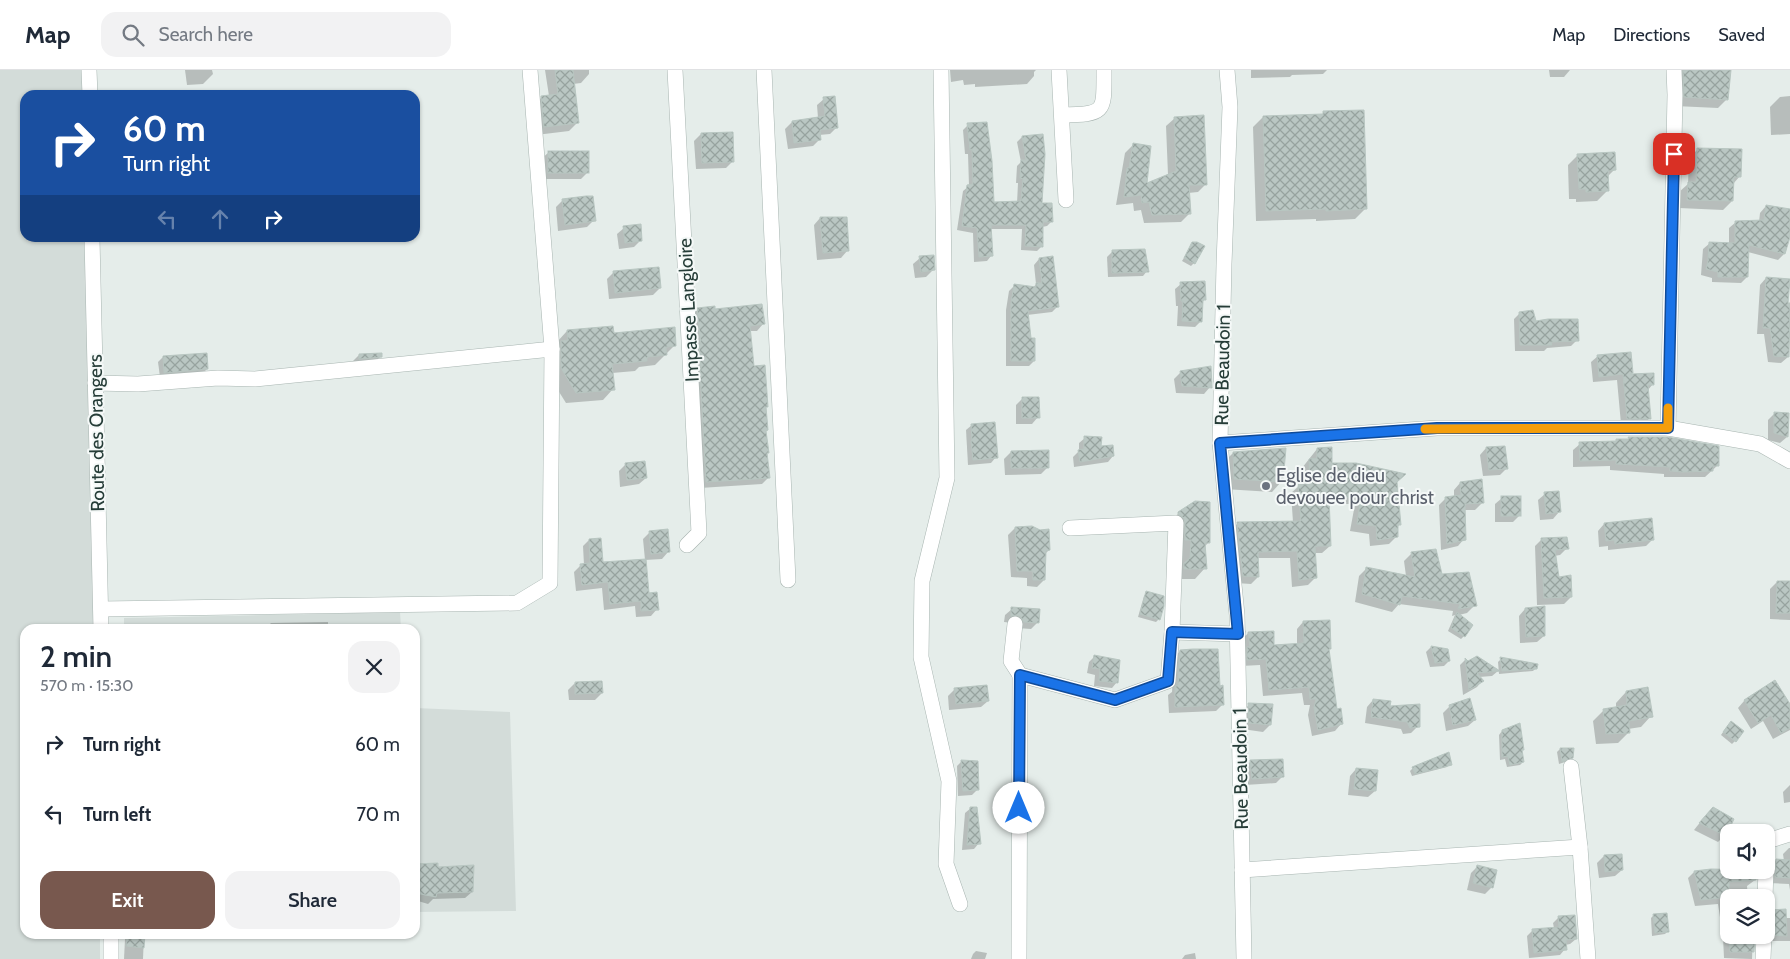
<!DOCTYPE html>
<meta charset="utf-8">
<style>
:root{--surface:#fff;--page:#f2f2f3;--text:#1f2937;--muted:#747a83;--line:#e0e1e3;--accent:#78584e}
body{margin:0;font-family:Cabin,sans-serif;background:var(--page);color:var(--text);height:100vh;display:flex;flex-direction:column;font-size:19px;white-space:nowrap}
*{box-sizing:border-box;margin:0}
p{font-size:16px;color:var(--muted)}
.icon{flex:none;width:28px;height:28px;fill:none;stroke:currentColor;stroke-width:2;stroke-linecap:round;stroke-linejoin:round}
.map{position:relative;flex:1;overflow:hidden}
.side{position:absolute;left:20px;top:554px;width:400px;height:315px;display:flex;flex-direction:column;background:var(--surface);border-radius:15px;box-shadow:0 1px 4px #0004}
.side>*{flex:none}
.banner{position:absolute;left:20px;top:20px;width:400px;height:152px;border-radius:15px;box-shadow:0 1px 4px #0004;background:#1a4fa0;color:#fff;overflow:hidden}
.fabs{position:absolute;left:1720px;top:754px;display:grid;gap:10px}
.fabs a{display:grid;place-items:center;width:55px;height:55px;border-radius:10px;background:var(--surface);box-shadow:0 1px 4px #0004;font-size:25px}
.pin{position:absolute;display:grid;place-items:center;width:42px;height:42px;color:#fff;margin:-21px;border-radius:10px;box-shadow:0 2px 8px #0006}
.me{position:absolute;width:55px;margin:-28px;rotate:0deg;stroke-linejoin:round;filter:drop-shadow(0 0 4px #0008)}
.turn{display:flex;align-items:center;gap:18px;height:105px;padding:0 20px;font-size:22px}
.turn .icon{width:65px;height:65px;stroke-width:2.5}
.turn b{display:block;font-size:35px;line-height:42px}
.lanes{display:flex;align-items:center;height:48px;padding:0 20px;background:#0003;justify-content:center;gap:25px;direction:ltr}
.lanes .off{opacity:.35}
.round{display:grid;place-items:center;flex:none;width:52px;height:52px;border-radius:15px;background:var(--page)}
.summary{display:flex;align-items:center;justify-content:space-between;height:85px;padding:0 20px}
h1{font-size:30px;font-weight:600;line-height:38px}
.button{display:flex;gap:10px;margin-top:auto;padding:10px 20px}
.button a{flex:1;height:58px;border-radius:15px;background:var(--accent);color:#fff;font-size:20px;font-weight:600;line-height:58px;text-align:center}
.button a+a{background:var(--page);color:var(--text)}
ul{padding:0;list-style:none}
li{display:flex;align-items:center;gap:15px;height:70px;padding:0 20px}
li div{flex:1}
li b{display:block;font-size:19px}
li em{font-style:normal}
header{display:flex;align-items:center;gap:30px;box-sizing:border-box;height:70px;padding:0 25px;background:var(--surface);border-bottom:1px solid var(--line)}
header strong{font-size:24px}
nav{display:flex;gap:28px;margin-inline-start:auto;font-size:18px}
.search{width:350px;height:45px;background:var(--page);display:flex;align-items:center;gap:12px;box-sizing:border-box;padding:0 18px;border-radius:15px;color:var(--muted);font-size:19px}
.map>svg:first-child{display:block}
.built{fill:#d3dcd9}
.shadow{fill:#0003}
.building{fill:url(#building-cross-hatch);stroke:#b8c6c1}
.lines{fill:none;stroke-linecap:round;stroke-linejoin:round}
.minor-casing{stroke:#a8b5b1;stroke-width:16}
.minor{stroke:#fff;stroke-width:15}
.route-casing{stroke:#114b97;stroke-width:12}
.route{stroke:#1a73e8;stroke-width:9}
.slow{stroke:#f59e0b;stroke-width:9}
.worship-dot{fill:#6b7280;stroke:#f5f9f8;stroke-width:2}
.labels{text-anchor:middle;stroke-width:4;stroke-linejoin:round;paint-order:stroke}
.street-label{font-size:19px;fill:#263d38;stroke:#f5f9f8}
.worship-label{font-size:19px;fill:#5b616d;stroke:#f5f9f8;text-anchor:start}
</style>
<header>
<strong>Map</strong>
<div class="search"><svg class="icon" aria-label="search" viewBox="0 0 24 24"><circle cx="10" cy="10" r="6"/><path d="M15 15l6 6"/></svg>Search here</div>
<nav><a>Map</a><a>Directions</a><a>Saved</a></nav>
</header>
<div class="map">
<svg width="1790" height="889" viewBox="0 0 1790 889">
<defs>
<pattern id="building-cross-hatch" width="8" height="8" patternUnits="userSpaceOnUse" patternTransform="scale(1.25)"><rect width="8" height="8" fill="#bac7c3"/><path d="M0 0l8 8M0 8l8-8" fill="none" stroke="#97a39f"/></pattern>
</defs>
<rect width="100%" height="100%" fill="#e5edea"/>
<g class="built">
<path d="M0,0h84v25h-59v143h62l7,391h-69v305h75v25h-100z"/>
<path d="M400,542l1,17h-277v-11z"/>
<path d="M415,638l95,4 6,199 -101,1z"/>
</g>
<g class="shadow">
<path d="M185,0h27l1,4 -10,10 -16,1z"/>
<path d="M545,0h44v4l-8,9 -8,1 4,39 -8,8 -33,4 -3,-29 9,-9 7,-1z"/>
<path d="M950,0h86l-2,2v4l-7,8 -52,3v-3l-11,1 -1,-5 -12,2z"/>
<path d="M1251,0h76l-4,4 -31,1 -2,2 -39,1z"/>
<path d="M1549,0h21l-6,7h-14z"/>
<path d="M1676,0h54l-3,29 -9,9 -43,-2z"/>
<path d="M1790,26v38l-19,1 -1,-28 10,-10z"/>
<path d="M824,29l13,28 -7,7 -11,1 1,4 -7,7 -25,3 -3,-20 7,-7 26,-4 -1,-13z"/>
<path d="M1324,43l41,96 -10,10 -39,2v-2l-60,2 -3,-94 10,-10 58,-2z"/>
<path d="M1175,48l31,66 -8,8 -10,1 1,21 -8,8 -37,1 -3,-13 -7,1 -1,-8 -17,2 9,-52 8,-8 12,40 23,-10 -2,-49z"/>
<path d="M968,55l24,79 25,-1 1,-20h-2l1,-17 4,-4 -4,-20 5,-5 20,-2 -1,70 11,16 -5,5 -5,1v19l-5,5 -16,-1 1,-21h-32l1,27 -4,5 -13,1 -1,-29 -16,-3 6,-39 6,-5 -1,-32h-3l-2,-24z"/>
<path d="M701,64l32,27 -7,7 -30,1 -2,-28z"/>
<path d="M1698,79l42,27 -7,8 -1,17 -9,9 -44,-2v-16l9,-8 1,-26z"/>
<path d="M548,83l40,19 -7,7h-40v-20z"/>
<path d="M1578,85l36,15 -7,7 1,13 -11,11 -21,1v-3h-7l-1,-34z"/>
<path d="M562,131l32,19 -7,7 -29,4 -2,-24z"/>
<path d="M1766,136l24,4v23l-6,21 -6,6 -30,-8 -1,25 -6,6 -29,-1v-4l-11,-3 2,-26 7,-6 19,1v-16l7,-6h23l1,-9z"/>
<path d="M820,148l27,33 -6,7 -24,2 -3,-35z"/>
<path d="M624,158l17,12 -7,7 -15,2 -2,-15z"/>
<path d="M1193,173l1,20 -3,3 -9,-5z"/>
<path d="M1112,182l35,19 -4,5 -35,1 -1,-20z"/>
<path d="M920,188l13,12 -7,7 -11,1 -2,-14z"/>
<path d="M1039,189l19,47 -6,6 -25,3 7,46 -5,5h-23v-56l3,-19 6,-6 18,3 3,-4 -2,-19z"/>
<path d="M613,203l47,15 -7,7 -44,4 -2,-20z"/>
<path d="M1766,208l21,26h3v31l-2,22 -7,6 -13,-1 -4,-28h-7l3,-49z"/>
<path d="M1181,214l24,15 -3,3 -1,19 -6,6 -18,-1 1,-20h-2l-1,-17z"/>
<path d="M698,239l16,1 49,14 -6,7h-8l4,36 14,39 -3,3 3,21 -2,2 2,21 -1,1 3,23 -7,7 -62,4 -9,-172z"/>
<path d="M1520,243l15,10 42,17 -6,6 -24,2 -3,3h-29l-1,-32z"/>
<path d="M567,261l46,3 62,11 -20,20 -16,2 -4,4 -23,2 1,16 -10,11 -37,3 -15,-24 6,-37z"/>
<path d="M359,285l22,1 -7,7 -22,-1z"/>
<path d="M1598,286l34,17 -2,2 23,9 -6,7 3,27 -7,6h-22l-4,-44 -24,2 -2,-20z"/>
<path d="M163,287l44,12 -5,5 -42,3 -2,-15z"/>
<path d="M1181,302l29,15 -6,7 -28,-1 -2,-14z"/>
<path d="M1023,328l15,19 -6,7h-16v-19z"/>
<path d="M1775,343l12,24 -7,6 -12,-3v-20z"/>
<path d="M972,355l24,32 -5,6 -23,2 -2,-35z"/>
<path d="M1085,368l15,10 13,8 -5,6 -34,5 -1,-10 6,-6v-8z"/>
<path d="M1629,369l89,26 -13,12h-41v-3l-54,-4v-4l-37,1v-17l7,-6 47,-3z"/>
<path d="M1486,378l21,20 -7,7 -17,1 -3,-21z"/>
<path d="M1317,379l14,16 65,17 4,42 -3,3v9l-8,8 -19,2 -1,-12 -19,-3 5,-27h-27l2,42 -8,7h-8l2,24 -8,8 -16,2 -2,-29h-33l1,19 -7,7 -15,-1 -6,-52 8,-8 55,-1 -2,-29 8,-7 4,-1 -1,-17z"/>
<path d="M1011,382l37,15 -7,7 -36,1 -1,-16z"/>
<path d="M1233,383l49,28 -10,11 -48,-3 -1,-26z"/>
<path d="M626,394l20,14 -7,6 -19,3 -1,-16z"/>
<path d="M1460,413l22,20 -7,7h-12l1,29 -6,7 -17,4 -2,-45 7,-7 8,-1v-7z"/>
<path d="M1545,424l14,18 -6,7 -13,1 -2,-20z"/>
<path d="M1502,428l18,17 -7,7h-18v-18z"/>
<path d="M1179,443l30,29 -5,5 1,21 -10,11h-21l-6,-56z"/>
<path d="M1604,454l49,15 -7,7 -38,4v-4l-9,1 -1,-16z"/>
<path d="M1015,458l34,22 -4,4 -1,26 -7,7 -10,-1v-8l-16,-1 -3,-42z"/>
<path d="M650,462l18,20 -6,7 -17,1 3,34 9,15 -6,7 -15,1 -1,-11 -31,4 -2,-22 -26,3 -2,-19 6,-6 4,-1 -1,-19 6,-6 13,23 43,-3 -2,-21z"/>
<path d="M1541,470l26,8 -7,7 -6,1 4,23 13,18 -7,7 -27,1 -2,-59z"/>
<path d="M1412,483l29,22 34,30 -8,8 -8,2 5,21 -3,3 -13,-8 7,-16 -3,1 1,-5 -54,-7 -7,8 -37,-10 4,-26 8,-8 39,8 -2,-15z"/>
<path d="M1777,512l13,1v37l-20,-1v-30z"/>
<path d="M1147,523l12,26 -3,3 -18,-5 6,-21z"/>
<path d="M1012,539l26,13 -7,7 -14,-1 -4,-5 -9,-1 1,-7z"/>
<path d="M1525,539l19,27 -7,6 -17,1 -1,-27z"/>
<path d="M328,552v7h-63l6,-6z"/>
<path d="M1303,552l27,26 -2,2 8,60 5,14 -6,7 -23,5 -4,-21 2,-10h-6l-2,-12 -39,3 -3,-31 -19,1 1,-26 6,-7 25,13 24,-2v-15z"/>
<path d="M1431,577l16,3 2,11 -5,5 -14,1 -4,-15z"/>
<path d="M1180,581l43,53 -7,7 -47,2 -1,-18 4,-3 2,-34z"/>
<path d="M1095,586l22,26 -5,6 -18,-2 1,-11 -8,-2 2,-11z"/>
<path d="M1477,587l21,14 -6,5 -13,1 3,4 -5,6 -14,8 -3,-30 5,-5 2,3z"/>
<path d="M1501,589l35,9 -3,3 -34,3 -1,-12z"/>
<path d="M1774,612l16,25v23l-17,9 -10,-18 -12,8 -13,-21 6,-7z"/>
<path d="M575,613l27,10 -7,7h-26l-1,-10z"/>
<path d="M955,619l33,12 -7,6 -32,3 -1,-14z"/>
<path d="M1626,622l25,24 -10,11 -13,2 1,3 -11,11 -22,1 -3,-23 11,-11 12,-2v-5z"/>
<path d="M1373,630l45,26 -7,7 -8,1 -2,-5 -36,-6 2,-16z"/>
<path d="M1249,635l21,20 -7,7 -21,-3v-18z"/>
<path d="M1450,636l25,14 -7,6 -22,5 -3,-18z"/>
<path d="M1728,655l7,16 -3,3 -11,-9z"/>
<path d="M1502,661l21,18 -2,3 2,10 -3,3 -13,2 -2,-8 -5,1 -1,-25z"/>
<path d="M1560,679h12l-1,8 -3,4 -9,3 -2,-12z"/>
<path d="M962,691l15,29 -5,5 -14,1 -1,-30z"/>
<path d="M1251,691l32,15 -7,7 -31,2 -1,-17z"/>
<path d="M1450,694l-3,3 -35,9 -2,-5 3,-3z"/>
<path d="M1356,699l19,22 -7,6 -20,-2 2,-19z"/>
<path d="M1790,715v17l-6,1 -1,-11z"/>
<path d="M971,738l8,35 -5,6 -12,1 3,-37z"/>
<path d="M1706,745l19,20 -7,7 -24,-12z"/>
<path d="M1789,778h1v42l-1,-6 -20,-1 1,-16 6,-7 8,1 -1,-7z"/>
<path d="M1604,786l18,14 -7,6 -16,2 -2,-15z"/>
<path d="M1729,794v6l26,10 -8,6 1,12h-19v37h24l-1,24 -28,-1 -1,-21 -5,-33 -23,2 -7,-28 6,-6 32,-3z"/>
<path d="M1477,797l15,20 -7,7 -18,-4 4,-17z"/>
<path d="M418,802l54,20 -7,6 -32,1 -5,5 -10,-3z"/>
<path d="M1784,840l1,8h5v23h-23l-1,-30z"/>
<path d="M1654,845l14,16 -3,3 -13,2 -1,-18z"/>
<path d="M1559,847l17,22 -6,5 -5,1v4l-5,6 -31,3 -2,-22 6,-6 21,-2 -1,-5z"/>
<path d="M144,865l-1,24h-19l1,-20 3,-3z"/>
<path d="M976,881l11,2 -2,6h-14l2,-5z"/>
<path d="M1195,883l1,6h-14l3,-4z"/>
</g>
<g class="building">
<path d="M555,0h18l6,53 -35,4 -3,-31 17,-2z"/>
<path d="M1683,0h48l-3,30 -44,-3z"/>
<path d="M835,26l3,32 -18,2 1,10 -27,3 -2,-22 33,-5 -2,-19z"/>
<path d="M1364,40l3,99 -41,2v-2l-60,2 -3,-95 60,-2v-3z"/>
<path d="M1204,45l3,70h-18l2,29 -39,1 -3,-13 -7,1 -1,-8 -17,2 3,-29h2l4,-25 18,3 -4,37 29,-12 -2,-54z"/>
<path d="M987,52l5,39 2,41 27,-1 2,-22 -3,-1 1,-18h5l-4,-24 21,-2 2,20 -3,49h10l1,19h-10v25l-18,-1 1,-21h-35l2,31 -14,1 -2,-29 -15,-2 5,-41 6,-1 -1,-35 -2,1 -3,-27z"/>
<path d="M733,62l1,30 -32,1 -1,-30z"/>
<path d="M1697,78l45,1 -1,28h-7l-1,24 -46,-1 1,-18h8z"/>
<rect x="548" y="81" width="41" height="22"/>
<path d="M1615,82l1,18 -8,1 1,20 -23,1v-3h-7l-2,-35z"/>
<path d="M586,126h7l3,25 -31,4 -3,-26z"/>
<path d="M1766,135l24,4v28l-5,17 -36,-9 -1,32h-30v-5l-12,-3 2,-8 1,-19 26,1v-22l29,-1z"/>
<path d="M820,147h27l2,34 -26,2z"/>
<path d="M641,154l1,17 -17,2 -2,-17z"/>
<path d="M1192,172h5l8,4 -10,18 -11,-6z"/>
<path d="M1145,179l4,23 -37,1v-23z"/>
<path d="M934,185l1,15 -14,2 -2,-16z"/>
<path d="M1053,186l6,51 -31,4 3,27h4v23h-24v-58l3,-19 22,3v-4h6l-3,-25z"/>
<path d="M659,197l2,21 -46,5 -2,-22z"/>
<path d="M1766,207l24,2 -2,24h2l-1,54 -15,-1 -4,-28h-7z"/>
<path d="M1205,211l1,19h-3l-1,22 -20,-1 1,-20h-2l-1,-19z"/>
<path d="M762,234l3,20 -15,2 4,40 11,-1 3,42h-2l2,23 -2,1 3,22h-2l3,25 -64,4 -6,-113h1l-2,-24h2l-4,-37 18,-2v3z"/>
<path d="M1533,240l3,11 12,-2h30l1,22 -28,1 1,3h-32l-1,-33z"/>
<path d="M613,256l1,7 61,-6 1,19 -10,1 1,8 -20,2v4l-35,3 3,26 -39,3 -15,-25v-27l7,-1 -1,-10z"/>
<path d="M1631,282l2,21 -3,1 24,-1v12h-6l3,34h-24l-4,-45 -24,3 -2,-22z"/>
<path d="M207,283l1,16 -44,4 -1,-17z"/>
<path d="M382,283v4l-23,2v-5z"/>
<path d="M1211,296l1,22 -30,-2 -2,-15z"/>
<path d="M1022,327h17l1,21h-18z"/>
<path d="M1774,342l15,1 -1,24 -14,-4z"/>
<path d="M995,352l3,36 -25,2 -2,-19h1l-1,-17z"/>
<path d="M1084,366l18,1 -1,9 12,-1 1,11 -34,6 -2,-12 6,-1z"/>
<path d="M1628,367h39l52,9v20h-6v5l-30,1 -13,-1v-4l-54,-3v-4l-36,1 -1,-19 37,-1v-2h13z"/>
<path d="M1505,376l3,23 -19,1 -3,-23z"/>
<path d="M1332,377v16h24l50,11 -9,8 4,43h-3v12l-21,3 -1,-14 -19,-2 4,-27h-32l2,49h-16l2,32 -18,2 -2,-29 -39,1 1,25 -16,-1 -6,-54 64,-1 -3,-37h12l-1,-25 8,-1v-10z"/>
<path d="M1286,378l-3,34 -49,-3 -1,-27z"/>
<path d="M1049,380v18h-38v-17z"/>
<path d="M645,391l2,17 -20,2 -2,-17z"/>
<path d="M1482,409l2,24 -19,1 1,36 -19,4 -2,-47 16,-2 -1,-13z"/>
<path d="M1559,421l2,21 -15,2 -2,-22z"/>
<rect x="1501" y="426" width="20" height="20"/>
<path d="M1195,431l15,1v41h-5l2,26h-23v-6l6,-5 1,-18h-6v-17l-1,-5 -6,-4v-2z"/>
<path d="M1652,448l2,22 -39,4 -1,-4 -8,1 -2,-18z"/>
<path d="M1032,456l8,4 9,-1 1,21 -4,1 -1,29h-12v-9h-16l-2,-44z"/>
<path d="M668,459l2,23 -19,2 -2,-23z"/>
<path d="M1567,467l2,12 -14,1 4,27 12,-2 1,22 -28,1 -3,-60z"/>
<path d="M601,468l2,24 43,-3 3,34 8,-1 2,18 -18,1v-10l-31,3 -2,-22 -26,3 -2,-21 10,-1 -1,-24z"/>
<path d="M1436,479l6,25 27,-2 8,34 -19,3 2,-5 -58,-8 -2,9 -38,-11 4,-27 49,10 -4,-25z"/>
<path d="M1777,511h13v32h-14z"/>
<path d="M1146,521l18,5v10l-4,14 -20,-6z"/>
<path d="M1545,536v30l-19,1 -1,-29z"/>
<path d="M1011,537l29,2 -1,14 -15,-1 -4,-6 -4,-1 -5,1z"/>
<path d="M1457,542l16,13 -8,12 -14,-9z"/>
<path d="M1330,550l1,29h-2l8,60 4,-1 2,16 -25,6 -4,-22 2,-9h-6l-1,-12 -40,3 -3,-31 -19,1v-13h3l-2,-15 26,-1v14l30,-2 -1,-22z"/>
<path d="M1431,576l17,3 2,12 -15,2z"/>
<path d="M1193,579h25l2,37 3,-1 1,20 -49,2v-20l3,-2 2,-35z"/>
<path d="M1094,585l26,5 -2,23 -19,-2 1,-12 -8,-1z"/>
<path d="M1477,586l23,15 -23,2 7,8 -15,9 -4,-32 3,3z"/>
<path d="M1500,587l38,7 -1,5 -35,2z"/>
<path d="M1775,610l15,24v24l-9,5 -10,-18 -13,8 -14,-23z"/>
<path d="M602,611l1,12 -28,1v-12z"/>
<path d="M987,615l2,16 -33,3 -2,-16z"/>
<path d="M1648,617l5,30 -24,4 1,12 -24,1 -3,-25 24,-4 -1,-14z"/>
<path d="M1470,628l6,22 -23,5 -4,-20z"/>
<path d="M1373,629l18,2 -1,5 30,-2v23l-10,1 -3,-6 -36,-5z"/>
<path d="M1248,633l25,1 -2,21 -22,-2z"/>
<path d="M1731,651l13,10 -8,11 -13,-10z"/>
<path d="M1520,653l4,27h-2l2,12 -14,3 -2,-9 -6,1v-27z"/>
<path d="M1560,678h14l-1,10 -11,4z"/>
<path d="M1449,682l3,13 -37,9 -3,-7z"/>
<path d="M1283,689l1,18 -32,2 -2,-19z"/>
<path d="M961,690l17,1 1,29 -16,1z"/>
<path d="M1356,698l22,2 -2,21 -22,-2z"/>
<path d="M970,737h7l4,37 -14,1z"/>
<path d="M1713,737l21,12 -8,17 -27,-13z"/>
<path d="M1622,784l1,16 -18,2 -1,-17z"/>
<path d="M1776,789l14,1v18l-15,-1z"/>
<path d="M438,793v4l36,-2 -1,27 -36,1 -1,4 -21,-4v-29z"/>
<path d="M1477,795l20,5 -4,18 -20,-5z"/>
<path d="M1711,799l46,1 -1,10 -27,2v15l-28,3 -7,-29z"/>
<path d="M1786,839l1,27 -14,-1 -2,-6 -1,-19z"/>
<path d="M1667,843l2,19 -14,1 -2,-19z"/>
<path d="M1575,845l2,24 -11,1 1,10 -33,3 -2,-24 27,-2 -1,-11z"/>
<path d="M145,864l-1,14 -18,-2 1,-11z"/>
<path d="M1729,865h26l-1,17h-24z"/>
</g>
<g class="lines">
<g class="minor-casing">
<g id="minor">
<path d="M89,0l1,25"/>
<path d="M675,0l24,463 -12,12"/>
<path d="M764,0l24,510"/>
<path d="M941,0l6,408 -25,103 -1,76 28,124 -3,83 14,40"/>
<path d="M1059,0l7,130"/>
<path d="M1227,0l3,37 -6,157 -4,179 17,172 7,344"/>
<path d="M1062,45c44,-1 42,-2 42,-45"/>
<path d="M92,168l9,391"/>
<path d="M95,313l43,1 80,-6 37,1 297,-30"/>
<path d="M1668,358l7,-333 -1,-25"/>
<path d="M1220,373l217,-15h231l92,16 30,17"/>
<path d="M1070,458l106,-5 -4,109"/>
<path d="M101,539l416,-6 33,-20 2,-234 -22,-279"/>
<path d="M1015,554l-4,37 9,14 95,25 53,-19 4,-49 66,2"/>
<path d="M1571,697l9,80 8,112"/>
<path d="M1766,794l1,-23 23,-7"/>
<path d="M1242,800l338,-23"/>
<path d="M1765,828l1,-28"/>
<path d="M111,864v25"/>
<path d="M1019,889l1,-284"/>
<path d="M1763,889l1,-24"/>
</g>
</g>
<use href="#minor" class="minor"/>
</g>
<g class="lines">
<g class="route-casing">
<path id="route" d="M1019,738l1,-133 95,25 53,-19 4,-49 66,2 -18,-191 217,-15h231l6,-274"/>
</g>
<use href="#route" class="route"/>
<path class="slow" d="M1425,359l243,-1v-20"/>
</g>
<circle class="worship-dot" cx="1266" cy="416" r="5"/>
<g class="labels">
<g class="street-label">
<text transform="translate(688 240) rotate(-93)" y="7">Impasse Langloire</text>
<text transform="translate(1222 295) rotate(-89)" y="7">Rue Beaudoin 1</text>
<text transform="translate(96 363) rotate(-91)" y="7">Route des Orangers</text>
<text transform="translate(1240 699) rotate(-91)" y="7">Rue Beaudoin 1</text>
</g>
<g class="worship-label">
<text x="1276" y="412">Eglise de dieu<tspan x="1276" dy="22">devouee pour christ</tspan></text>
</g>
</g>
</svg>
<div class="fabs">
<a><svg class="icon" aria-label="sound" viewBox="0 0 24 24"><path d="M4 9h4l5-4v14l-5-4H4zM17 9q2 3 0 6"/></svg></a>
<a><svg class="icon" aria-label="layers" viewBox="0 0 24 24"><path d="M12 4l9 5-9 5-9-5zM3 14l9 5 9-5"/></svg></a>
</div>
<div class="pin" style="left:1674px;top:84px;background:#d93025"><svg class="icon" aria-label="arrive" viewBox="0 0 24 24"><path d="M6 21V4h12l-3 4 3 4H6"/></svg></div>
<svg class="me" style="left:1019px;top:738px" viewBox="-20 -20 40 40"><circle r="19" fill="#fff"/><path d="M0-13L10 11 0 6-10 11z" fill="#1a73e8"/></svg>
<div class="banner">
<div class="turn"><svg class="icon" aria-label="right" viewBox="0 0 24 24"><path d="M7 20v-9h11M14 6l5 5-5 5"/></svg><div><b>60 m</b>Turn right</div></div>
<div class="lanes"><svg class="icon off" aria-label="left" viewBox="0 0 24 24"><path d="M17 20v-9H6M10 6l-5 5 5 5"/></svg><svg class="icon off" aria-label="ahead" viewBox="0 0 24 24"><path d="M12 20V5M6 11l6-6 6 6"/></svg><svg class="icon" aria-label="right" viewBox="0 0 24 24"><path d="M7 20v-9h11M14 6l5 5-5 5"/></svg></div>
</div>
<section class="side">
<div class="summary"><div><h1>2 min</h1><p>570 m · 15:30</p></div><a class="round"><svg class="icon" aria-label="close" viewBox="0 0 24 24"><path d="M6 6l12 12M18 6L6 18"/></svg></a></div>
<ul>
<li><svg class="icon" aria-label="right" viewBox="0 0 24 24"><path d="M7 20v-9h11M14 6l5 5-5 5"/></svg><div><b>Turn right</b></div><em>60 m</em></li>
<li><svg class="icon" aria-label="left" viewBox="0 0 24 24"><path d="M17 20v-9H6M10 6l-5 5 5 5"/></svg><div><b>Turn left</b></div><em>70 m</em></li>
</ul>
<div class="button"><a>Exit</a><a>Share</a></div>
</section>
</div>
